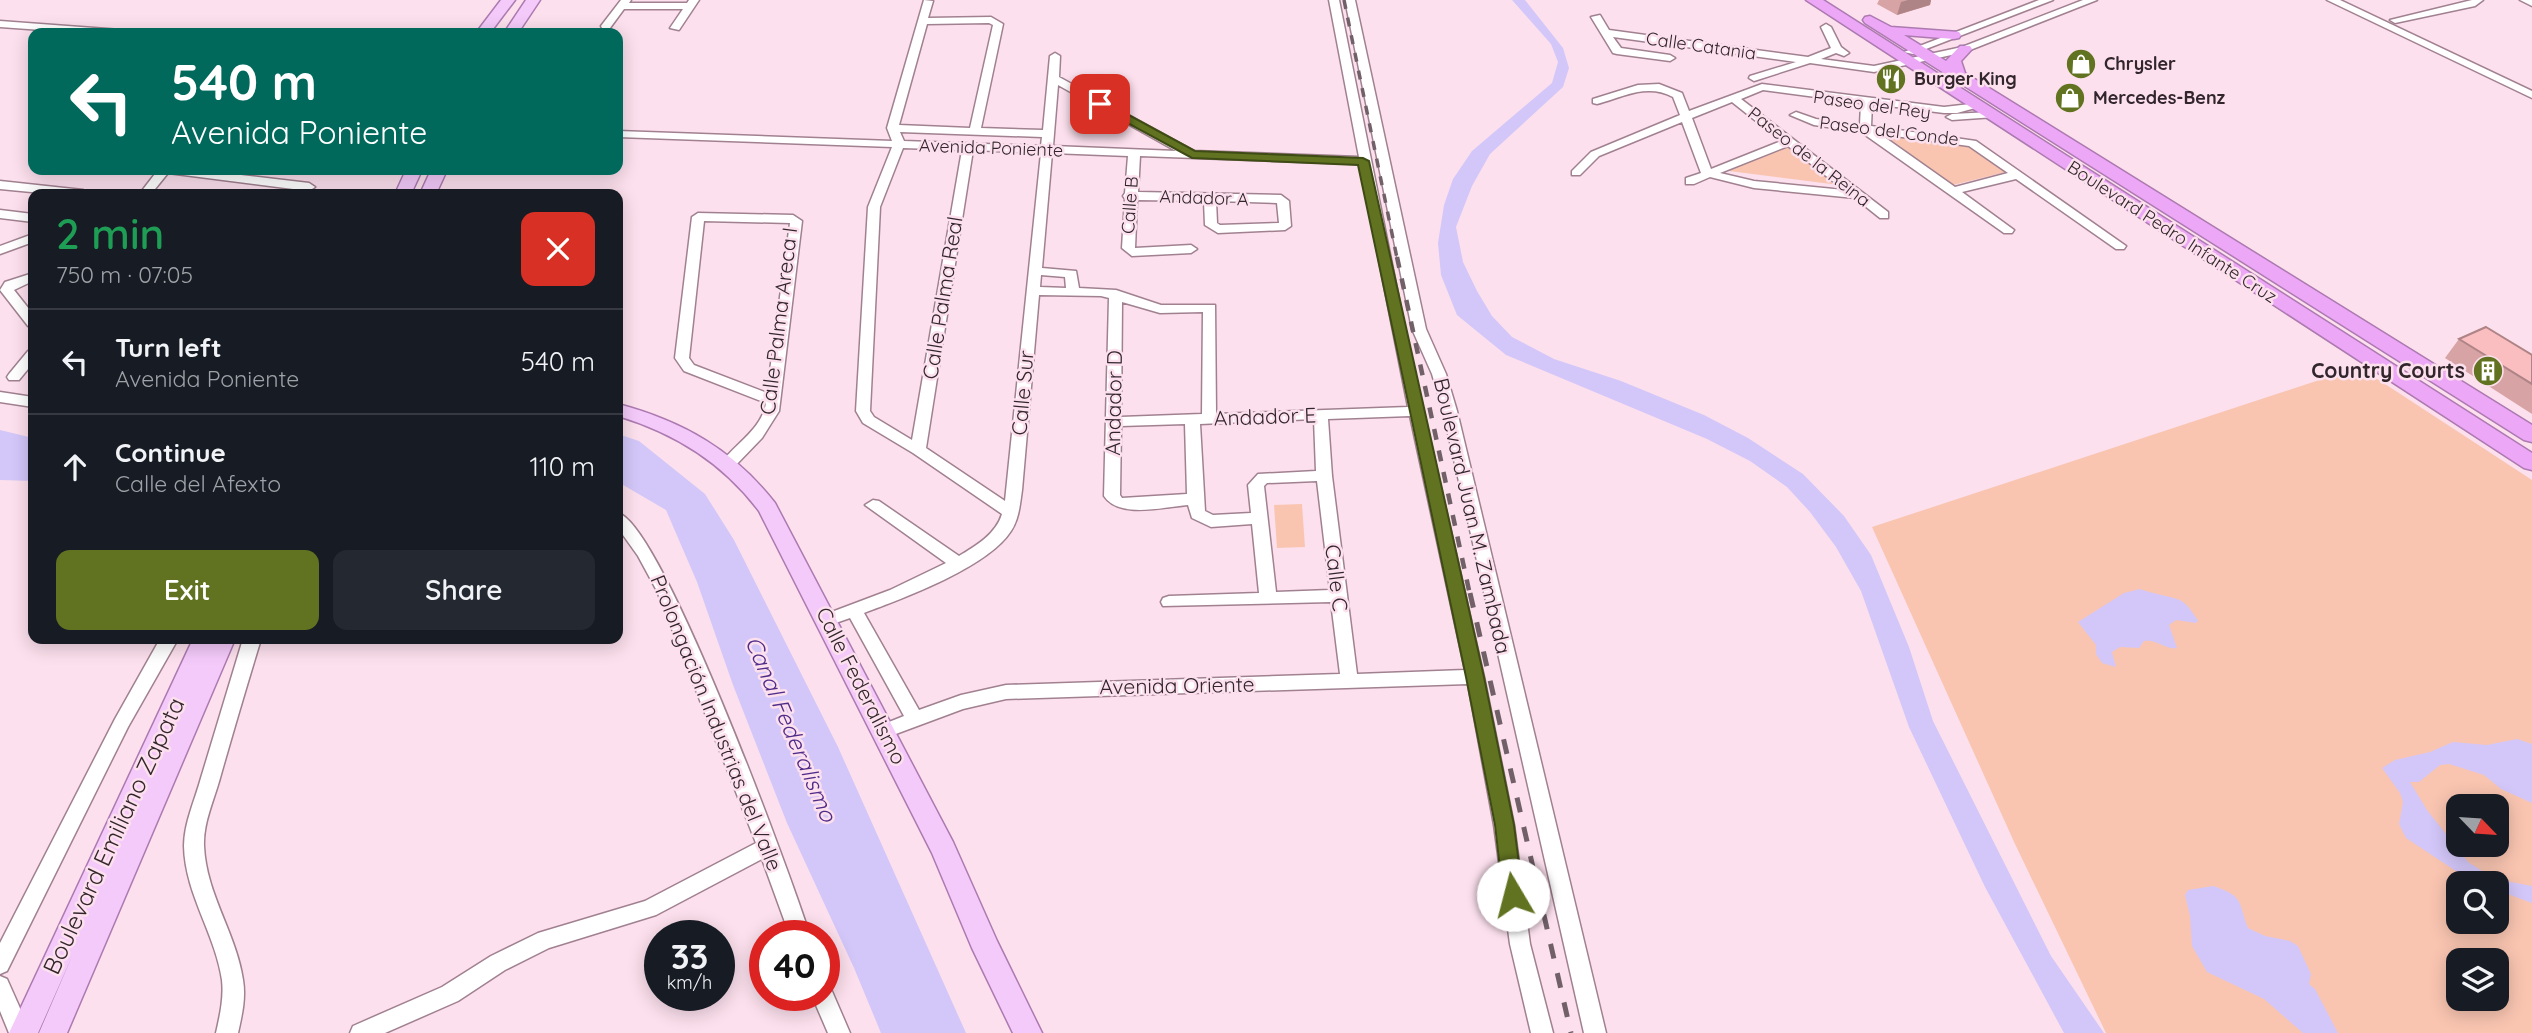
<!DOCTYPE html>
<meta charset="utf-8">
<style>
:root{--surface:#171b24;--page:#242831;--text:#f1f3f6;--muted:#9ea1a6;--line:#363941;--accent:#617320}
body{margin:0;font-family:Quicksand,sans-serif;background:var(--page);color:var(--text);height:100vh;display:flex;flex-direction:column;font-size:26px;white-space:nowrap}
*{box-sizing:border-box;margin:0}
p{font-size:23px;color:var(--muted)}
.icon{flex:none;width:38px;height:38px;fill:none;stroke:currentColor;stroke-width:2;stroke-linecap:round;stroke-linejoin:round}
.map{position:relative;flex:1;overflow:hidden}
.panel{position:absolute;left:28px;top:189px;width:595px;height:455px;display:flex;flex-direction:column;background:var(--surface);border-radius:14px;box-shadow:0 4px 18px #0003}
.panel>*{flex:none}
.top-card{position:absolute;left:28px;top:28px;width:595px;height:147px;border-radius:14px;box-shadow:0 4px 18px #0003;background:#00695c;color:#fff;overflow:hidden}
.needle{width:46px;rotate:115deg}
.fabs{position:absolute;left:2446px;top:794px;display:grid;gap:14px}
.fabs a{display:grid;place-items:center;width:63px;height:63px;border-radius:14px;background:var(--surface);box-shadow:0 4px 18px #0003;font-size:35px}
.speed{position:absolute;left:644px;top:920px;display:flex;gap:14px;font-size:35px;font-weight:700;text-align:center}
.speed>*{display:grid;place-content:center;width:91px;height:91px;border-radius:50%;background:var(--surface);box-shadow:0 4px 18px #0003;line-height:1}
.speed small{font-size:18px;font-weight:400}
.speed .limit{border:10px solid #d22;background:#fff;color:#111}
.pin{position:absolute;display:grid;place-items:center;width:60px;height:60px;color:#fff;margin:-30px;border-radius:14px;box-shadow:0 4px 10px #0006}
.me{position:absolute;width:77px;margin:-38px;rotate:352deg;stroke-linejoin:round;filter:drop-shadow(0 0 5px #0008)}
.turn{display:flex;align-items:center;gap:24px;height:147px;padding:0 28px;font-size:32px}
.turn .icon{width:91px;height:91px;stroke-width:2.5}
.turn b{display:block;font-size:49px;line-height:60px}
.round{display:grid;place-items:center;flex:none;width:74px;height:74px;border-radius:14px;background:var(--page)}
.headline{display:flex;align-items:center;justify-content:space-between;height:119px;padding:0 28px}
h1{font-size:42px;font-weight:600;line-height:52px;color:#1e9e55}
.button{display:flex;gap:14px;margin-top:auto;padding:14px 28px}
.button a{flex:1;height:80px;border-radius:14px;background:var(--accent);color:#fff;font-size:28px;font-weight:600;line-height:80px;text-align:center}
.button a+a{background:var(--page);color:var(--text)}
ul{padding:0;list-style:none}
li{display:flex;align-items:center;gap:21px;height:105px;padding:0 28px;border-top:2px solid var(--line)}
li div{flex:1}
li b{display:block;font-size:26px}
li em{font-style:normal}
.map>svg:first-child{display:block}
.green{fill:#f9c5b1;fill-rule:evenodd}
.water{fill:#d3c7f9}
.lines{fill:none;stroke-linecap:round;stroke-linejoin:round}
.minor-casing{stroke:#a18190;stroke-width:3}
.major-casing{stroke:#ac7ab0;stroke-width:3}
.highway-casing{stroke:#ac7ab0;stroke-width:3}
.minor{fill:#fff;fill-rule:evenodd}
.major{fill:#f4cafa;fill-rule:evenodd}
.highway{fill:#eda7f7;fill-rule:evenodd}
.rail-far2{stroke:#716068;stroke-width:3.5;stroke-dasharray:9 9;stroke-linecap:butt}
.rail-far1{stroke:#716068;stroke-width:4.5;stroke-dasharray:11 11;stroke-linecap:butt}
.rail{stroke:#716068;stroke-width:5;stroke-dasharray:15 15;stroke-linecap:butt}
.wall{fill:#d7a3a5}
.shaded-wall{fill:#af8486}
.building{fill:#fabdc0;stroke:#af8486;stroke-width:2}
.route{fill:#617320;stroke:#3f4b15;stroke-width:2}
.labels{text-anchor:middle;stroke-width:5;stroke-linejoin:round;paint-order:stroke}
.far-street-label{font-size:18px;fill:#32262c;stroke:#fce0ed}
.far-poi-label{font-size:18px;font-weight:bold;fill:#32262c;stroke:#fce0ed;text-anchor:start}
.street-label{font-size:21px;fill:#32262c;stroke:#fce0ed}
.poi-label{font-size:21px;font-weight:bold;fill:#32262c;stroke:#fce0ed;text-anchor:end}
.water-label{font-size:23px;font-style:italic;fill:#4f2c89;stroke:#fce0ed}
.near-street-label{font-size:24px;fill:#32262c;stroke:#fce0ed}
</style>
<div class="map">
<svg width="2532" height="1033" viewBox="0 0 2532 1033">
<rect width="100%" height="100%" fill="#fce0ed"/>
<g class="green">
<path d="M1876,129l86,11 44,32 -53,13z"/>
<path d="M1785,145l54,40 -118,-15z"/>
<path d="M2359,367l173,113v553h-426l-91,-189 -143,-317zM2459,807h38v38h-38zM2459,884h38v38h-38zM2459,961h38v38h-38z"/>
<path d="M1302,504l3,43 -28,1 -3,-43z"/>
</g>
<g class="water">
<path d="M1512,0h13l38,48 6,20 -6,19 -73,67 -18,32 -16,41 7,35 14,29 15,25 20,21 42,22 67,22 83,34 44,23 55,36 41,42 27,39 38,92 24,74 118,235 53,77h-40l-79,-146 -76,-160 -48,-136 -25,-44 -26,-35 -23,-25 -37,-26 -43,-22 -201,-84 -49,-40 -16,-40 -3,-32 6,-38 9,-26 19,-28 80,-68 6,-21 -7,-18z"/>
<path d="M0,430l33,8v43l-33,-1z"/>
<path d="M618,434l21,7 66,53 29,46 104,207 128,286h-85l-27,-65 -67,-145 -54,-138 -36,-103 -31,-72 -48,-28z"/>
<path d="M2140,589c9,4 40,9 43,13 6,4 10,12 15,18l-2,3 -20,-3 -7,5 8,23c-12,2 -20,-9 -33,-7l-5,7 -19,-1 -8,5 4,15 -14,-4 -6,-9v-9l-18,-23 46,-29z"/>
<path d="M2517,739l15,5v59l-31,-14 -17,-14 -35,-11 -9,1 -21,17h-9l17,28 41,52 27,17 37,7v17l-35,-13v-6h-17l-9,-3 -65,-43 -7,-14 4,-22 -3,-9 -18,-25 13,-8 35,-8 23,-10 34,3z"/>
<path d="M2213,886c32,10 25,17 35,42l17,8 25,5 8,5 13,28 -2,10 6,5 23,44h-35l-39,-34 -57,-27 -15,-26 -2,-30 -5,-21 3,-5z"/>
</g>
<g class="lines">
<g class="minor-casing">
<g id="minor">
<path d="M621,0h10l-2,3h58l2,-3h10l-20,30 -9,-2 13,-19h-59l-14,19h-8l-1,-2z"/>
<path d="M924,0l9,1 -5,17 63,-1 12,7 -22,104 62,2 7,-74 5,-3 5,3 -1,21 135,74 165,6 -30,-157h10l67,334 78,343 30,148 16,119 23,89h-22l-21,-89 -16,-119 -26,-141 -462,15 -43,10 -78,29 -6,-2 -3,-5 3,-5 25,-10 -54,-98 -23,8 -6,-2 -2,-4 2,-4 69,-26 56,-27 -81,-58 8,-5 6,1 80,55c17,-10 37,-22 43,-42l-89,-61 -50,-30 -7,-12 12,-204 24,-60 -274,-10v-6l274,10 -5,-13zM989,23l4,2 -23,103 -71,-3 28,-101zM1058,85l118,66 -123,-5zM900,132l142,5 -1,9 -137,-5zM903,148l59,2 -50,290 -38,-23 -4,-6 10,-204zM973,150l68,3 -36,348 -79,-53zM1052,153l76,3 -3,37 -2,3 2,3 -3,49 10,8 59,-3 6,-4 -6,-4 -56,3 2,-48 67,1 1,24 13,8 67,-3 6,-4 -2,-25 -8,-6 -143,-3 2,-36 220,8 48,243 -192,7 -1,-109h-54l-45,-15 -37,-2 -3,-17 -34,-3zM1216,201l61,2 2,20 -59,2 -3,-2zM1041,275l24,2 1,11 -26,-1zM1039,295l62,1 8,2 -5,198c15,23 60,11 84,9l4,13 19,9 41,-3 7,69 -90,3 -6,2 -2,4 2,4 168,-4 9,72 -334,11 -45,10 -42,15 -55,-97c40,-15 124,-46 147,-82 8,-12 9,-27 11,-41zM1122,302l38,11 43,-1 -1,102 -81,3zM1410,416l55,254 -108,4 -25,-198 -4,-57zM1314,419l2,52 -58,3 -10,11 3,28 -38,2 -8,-4 -5,-87zM1185,424l2,70 -65,4 -2,-3 1,-69zM1317,481l13,109 -54,2 -12,-106 3,-3z"/>
<path d="M1345,0h10l71,329 20,45 11,37 149,622h-22l-141,-622 -11,-37 -20,-45z"/>
<path d="M2039,0h14l-140,54 -9,-2z"/>
<path d="M2083,0h14l-132,52 -91,20 -64,-9 -56,18 -5,-3 1,-2 46,-14 -183,-25 8,11 49,7 5,3 -5,3 -53,-7 -4,-1 -22,-36 9,-2 9,15 199,27 23,-9 -10,-21 5,-3 5,3 10,20 8,6 -5,3 -8,-3 -15,6 53,7 88,-19z"/>
<path d="M2327,0h13l192,91v7z"/>
<path d="M2472,0h11l-8,6 -80,17 -5,-3z"/>
<path d="M2520,0h12v6z"/>
<path d="M0,21l121,9 5,3h-42l-84,-6z"/>
<path d="M1659,84l23,9 7,18 73,-27 182,23 35,-4v4l-22,6h-13l-72,-9 -1,22 105,15 150,105 -2,3h-8l-100,-70 -54,13 52,38 -2,3h-8l-143,-101 -47,-7 -24,-10 6,-3 20,7 44,6 1,-22 -98,-13 -22,9 147,113v6h-8l-25,-20 -101,-10 -44,-11 -16,7h-8v-6l15,-5 -19,-51 -83,34 -19,19h-8v-4l19,-19 89,-37 -7,-18c-26,-14 -50,0 -76,7l-4,-1v-4l45,-14zM1732,102l49,39 -70,28 -19,-51zM1880,134l89,12 39,27 -53,14zM1788,146l56,44 -90,-9 -34,-8z"/>
<path d="M1991,112l6,3 -2,2 -43,3 -6,-3 6,-3z"/>
<path d="M158,170h39l112,13 6,4 -6,4 -141,-18 -17,21h-8l-2,-2z"/>
<path d="M0,181l83,9 6,4h-37l-52,-5z"/>
<path d="M0,210l33,4v8l-33,-4z"/>
<path d="M698,213l95,2 9,6 -23,190 -17,27 -28,29 -5,1 -8,-5c15,-20 41,-34 45,-60l-82,-32 -9,-13 17,-141zM704,221l86,2 -23,170 -73,-28 -5,-7z"/>
<path d="M33,234v8l-33,12v-8z"/>
<path d="M33,273v8l-19,9 19,24v13l-5,-1 -28,-36 5,-8z"/>
<path d="M33,350v13l-14,17h-10l-2,-3 2,-3 19,-23z"/>
<path d="M0,392l33,5v10l-33,-5z"/>
<path d="M618,513c44,11 174,365 192,423h-20l-28,-77 -106,56 -107,33 -44,22 -47,31 -73,32h-35l3,-7 89,-39 49,-31 47,-23 107,-32 111,-58 -99,-252 -19,-35 -20,-28z"/>
<path d="M160,639h18l-50,88 -121,244 -7,3v-31l115,-224z"/>
<path d="M243,639h18c-14,46 -28,93 -41,139 -6,22 -17,45 -16,68 2,48 32,87 39,134 3,18 -1,35 -5,53h-22c4,-18 8,-35 6,-53 -7,-47 -37,-86 -38,-134 0,-23 11,-46 17,-68 14,-46 28,-93 42,-139z"/>
<path d="M0,976l7,3 24,54h-22l-9,-22z"/>
<path d="M824,986l7,3 19,44h-22l-16,-37h12z"/>
</g>
</g>
<g class="major-casing">
<g id="major">
<path d="M501,0h14l-25,33h-14z"/>
<path d="M526,0h14l-22,33h-14z"/>
<path d="M406,170h16l-11,24h-16z"/>
<path d="M431,170h16l-11,24h-16z"/>
<path d="M618,404c64,17 116,46 157,99l178,339 44,99 45,92h-29l-41,-85 -40,-95 -173,-342c-36,-48 -84,-78 -141,-95z"/>
<path d="M193,639h42l-168,394h-28l34,-79 -35,79h-29z"/>
</g>
</g>
<g class="highway-casing">
<g id="highway">
<path d="M1806,0h17l709,453v17l-8,-2z"/>
<path d="M1870,16l21,11 68,5 2,3 -2,3 -5,1 -50,-4 42,26 14,-15h10l2,3 -11,12 4,12 567,352v17l-8,-2 -659,-417 -2,-3 2,-3z"/>
</g>
</g>
<use href="#minor" class="minor"/>
<use href="#major" class="major"/>
<use href="#highway" class="highway"/>
<path class="rail-far2" d="M1344,0l53,258"/>
<path class="rail-far1" d="M1397,257l73,338"/>
<path class="rail" d="M1470,593l101,440"/>
</g>
<g class="wall">
<path d="M1879,0h52l-1,5 -33,10 -20,-11z"/>
<path d="M2459,339l73,16v59l-87,-56z"/>
</g>
<path class="shaded-wall" d="M1908,0h23l-1,5 -33,10 4,-13z"/>
<path class="building" d="M2486,327l46,28v29l-73,-45z"/>
<path class="route" d="M1096,101h7l92,50 168,7 6,3 115,516 30,148 9,70 -3,6 -7,3 -7,-3 -3,-6 -8,-70 -29,-148 -108,-512 -166,-7 -96,-52z"/>
<defs>
<g id="shop-disc" transform="scale(1.575)"><circle r="9.5" fill="#617320" stroke="#fce0ed"/><path d="M-5-2.5h2.3a2.7 3.5 0 0 1 5.4 0H5L5.5 6h-11ZM-1.5-2.5h3a1.5 2.3 0 0 0-3 0Z" fill="#fff"/></g>
<g id="restaurant-disc" transform="scale(1.575)"><circle r="9.5" fill="#617320" stroke="#fce0ed"/><path d="M-5-6h1v4h1v-4h1v4h1v-4h1v5L-1.5 .5V6h-2V.5L-5-1ZM5-6V6H3V1.5H1.5Q1.5-4 5-6Z" fill="#fff"/></g>
<g id="building-disc" transform="scale(1.575)"><circle r="9.5" fill="#617320" stroke="#fce0ed"/><path d="M-4-6H4V6H1V3H-1V6H-4ZM-2.5-4.3h1.7v1.8h-1.7ZM.8-4.3h1.7v1.8H.8ZM-2.5-1h1.7V.8h-1.7ZM.8-1h1.7V.8H.8Z" fill="#fff"/></g>
</defs>
<g fill-rule="evenodd">
<use href="#shop-disc" x="2081" y="64"/>
<use href="#restaurant-disc" x="1891" y="79"/>
<use href="#shop-disc" x="2070" y="98"/>
<use href="#building-disc" x="2488" y="371"/>
</g>
<g class="labels">
<g class="far-street-label">
<text transform="translate(1701 46) rotate(8)" y="6">Calle Catania</text>
<text transform="translate(1872 105) rotate(8)" y="6">Paseo del Rey</text>
<text transform="translate(1889 131) rotate(7)" y="6">Paseo del Conde</text>
<text transform="translate(991 148) rotate(2)" y="6">Avenida Poniente</text>
<text transform="translate(1809 157) rotate(38)" y="6">Paseo de la Reina</text>
<text transform="translate(1204 198) rotate(2)" y="6">Andador A</text>
<text transform="translate(1130 205) rotate(-86)" y="6">Calle B</text>
<text transform="translate(2172 232) rotate(33)" y="6">Boulevard Pedro Infante Cruz</text>
</g>
<g class="far-poi-label">
<text x="2104" y="70">Chrysler</text>
<text x="1914" y="85">Burger King</text>
<text x="2093" y="104">Mercedes-Benz</text>
</g>
<g class="street-label">
<text transform="translate(943 298) rotate(-81)" y="7">Calle Palma Real</text>
<text transform="translate(779 321) rotate(-83)" y="7">Calle Palma Areca I</text>
<text transform="translate(1023 393) rotate(-85)" y="7">Calle Sur</text>
<text transform="translate(1114 403) rotate(-89)" y="7">Andador D</text>
<text transform="translate(1265 417) rotate(-2)" y="7">Andador E</text>
<text transform="translate(1472 516) rotate(77)" y="7">Boulevard Juan M. Zambada</text>
<text transform="translate(1336 578) rotate(83)" y="7">Calle C</text>
<text transform="translate(861 686) rotate(63)" y="7">Calle Federalismo</text>
<text transform="translate(1177 686) rotate(-1)" y="7">Avenida Oriente</text>
<text transform="translate(716 723) rotate(68)" y="7">Prolongación Industrias del Valle</text>
</g>
<g class="poi-label">
<text x="2465" y="378">Country Courts</text>
</g>
<g class="water-label">
<text transform="translate(791 729) rotate(67)" y="8">Canal Federalismo</text>
</g>
<g class="near-street-label">
<text transform="translate(114 836) rotate(-65)" y="8">Boulevard Emiliano Zapata</text>
</g>
</g>
</svg>
<div class="fabs">
<a><svg class="needle" viewBox="-14 -14 28 28"><path d="M0-13l5 13h-10z" fill="#e53935"/><path d="M0 13l5-13h-10z" fill="#9ea1a6"/></svg></a>
<a><svg class="icon" aria-label="search" viewBox="0 0 24 24"><circle cx="10" cy="10" r="6"/><path d="M15 15l6 6"/></svg></a>
<a><svg class="icon" aria-label="layers" viewBox="0 0 24 24"><path d="M12 4l9 5-9 5-9-5zM3 14l9 5 9-5"/></svg></a>
</div>
<div class="speed"><div>33<small>km/h</small></div><div class="limit">40</div></div>
<div class="pin" style="left:1100px;top:104px;background:#d93025"><svg class="icon" aria-label="arrive" viewBox="0 0 24 24"><path d="M6 21V4h12l-3 4 3 4H6"/></svg></div>
<svg class="me" style="left:1513px;top:895px" viewBox="-20 -20 40 40"><circle r="19" fill="#fff"/><path d="M0-13L10 11 0 6-10 11z" fill="#617320"/></svg>
<div class="top-card">
<div class="turn"><svg class="icon" aria-label="left" viewBox="0 0 24 24"><path d="M17 20v-9H6M10 6l-5 5 5 5"/></svg><div><b>540 m</b>Avenida Poniente</div></div>
</div>
<section class="panel">
<div class="headline"><div><h1>2 min</h1><p>750 m · 07:05</p></div><a class="round" style="background:#d93025;color:#fff"><svg class="icon" aria-label="close" viewBox="0 0 24 24"><path d="M6 6l12 12M18 6L6 18"/></svg></a></div>
<ul>
<li><svg class="icon" aria-label="left" viewBox="0 0 24 24"><path d="M17 20v-9H6M10 6l-5 5 5 5"/></svg><div><b>Turn left</b><p>Avenida Poniente</p></div><em>540 m</em></li>
<li><svg class="icon" aria-label="ahead" viewBox="0 0 24 24"><path d="M12 20V5M6 11l6-6 6 6"/></svg><div><b>Continue</b><p>Calle del Afexto</p></div><em>110 m</em></li>
</ul>
<div class="button"><a>Exit</a><a>Share</a></div>
</section>
</div>
